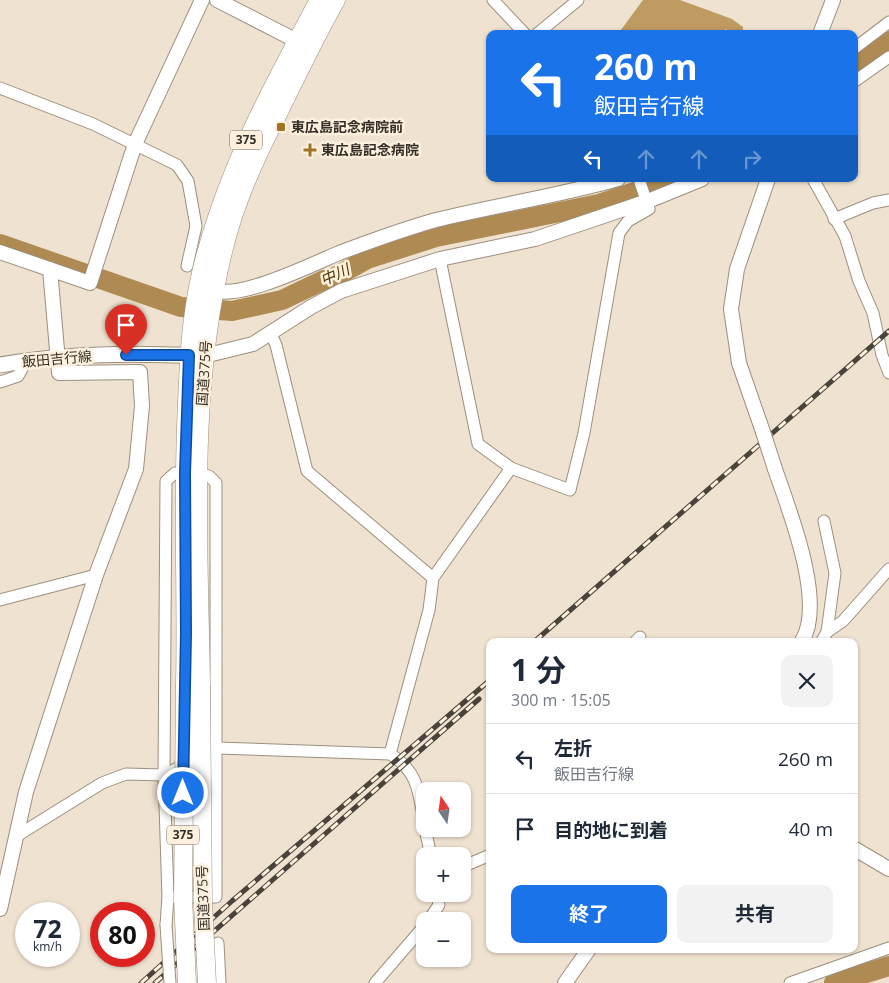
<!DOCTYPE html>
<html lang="ja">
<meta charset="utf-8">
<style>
:root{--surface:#fff;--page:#f2f2f3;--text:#1f2937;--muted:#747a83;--line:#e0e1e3;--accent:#1a73e8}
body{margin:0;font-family:"Open Sans","Noto Sans JP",sans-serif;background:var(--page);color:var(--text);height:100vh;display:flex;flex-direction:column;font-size:19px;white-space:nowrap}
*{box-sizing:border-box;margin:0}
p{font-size:16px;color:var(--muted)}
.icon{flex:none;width:28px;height:28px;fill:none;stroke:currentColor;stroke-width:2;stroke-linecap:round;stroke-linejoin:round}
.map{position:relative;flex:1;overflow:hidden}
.drawer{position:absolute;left:486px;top:638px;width:372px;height:315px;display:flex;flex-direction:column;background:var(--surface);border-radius:10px;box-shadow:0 1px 4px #0004}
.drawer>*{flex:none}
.banner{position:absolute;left:486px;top:30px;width:372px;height:152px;border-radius:10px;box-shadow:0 1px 4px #0004;background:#1a73e8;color:#fff;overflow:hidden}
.needle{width:32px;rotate:347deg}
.fabs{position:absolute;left:416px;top:782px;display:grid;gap:10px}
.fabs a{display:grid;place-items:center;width:55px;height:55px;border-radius:10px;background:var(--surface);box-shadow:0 1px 4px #0004;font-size:25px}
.speed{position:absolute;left:15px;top:902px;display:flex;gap:10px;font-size:25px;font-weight:700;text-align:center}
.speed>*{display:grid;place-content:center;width:65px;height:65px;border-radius:50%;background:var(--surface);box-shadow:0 1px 4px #0004;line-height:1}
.speed small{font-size:12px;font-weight:400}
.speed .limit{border:8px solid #d22;background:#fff;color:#111}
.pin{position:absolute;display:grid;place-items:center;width:42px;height:42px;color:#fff;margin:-51px -21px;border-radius:50% 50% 50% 0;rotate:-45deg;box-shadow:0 0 5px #0007}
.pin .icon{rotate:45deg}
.me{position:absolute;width:55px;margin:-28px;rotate:0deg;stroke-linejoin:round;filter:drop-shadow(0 0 4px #0008)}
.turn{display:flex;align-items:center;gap:18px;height:105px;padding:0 25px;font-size:22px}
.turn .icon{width:65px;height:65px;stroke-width:2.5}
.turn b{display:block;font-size:35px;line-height:42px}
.lanes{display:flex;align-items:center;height:48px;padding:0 25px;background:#0003;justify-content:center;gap:25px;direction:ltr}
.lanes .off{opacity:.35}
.round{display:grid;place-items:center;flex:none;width:52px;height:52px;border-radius:10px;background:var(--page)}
.overview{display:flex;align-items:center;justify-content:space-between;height:85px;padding:0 25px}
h1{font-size:30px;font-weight:700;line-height:38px}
.button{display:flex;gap:10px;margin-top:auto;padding:10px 25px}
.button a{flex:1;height:58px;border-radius:10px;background:var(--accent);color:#fff;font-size:20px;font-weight:700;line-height:58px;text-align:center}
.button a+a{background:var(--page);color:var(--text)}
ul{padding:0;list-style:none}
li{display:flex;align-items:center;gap:15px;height:70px;padding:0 25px;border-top:1px solid var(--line)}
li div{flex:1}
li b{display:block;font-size:19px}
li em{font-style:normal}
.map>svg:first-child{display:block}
.forest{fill:#bf9a61}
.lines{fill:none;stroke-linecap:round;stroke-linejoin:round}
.river{stroke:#af8a52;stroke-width:20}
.minor-casing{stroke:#9b8f7e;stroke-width:13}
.tertiary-casing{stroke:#9b8f7e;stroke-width:16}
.secondary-casing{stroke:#9b8f7e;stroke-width:17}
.trunk-casing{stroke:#9b8f7e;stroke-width:19}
.minor{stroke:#fff;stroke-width:11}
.tertiary{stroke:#fff;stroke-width:14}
.secondary{stroke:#fff;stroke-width:15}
.trunk{stroke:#fff;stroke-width:18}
.rail-casing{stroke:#49433b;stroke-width:5}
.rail{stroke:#fdf0dd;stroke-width:3;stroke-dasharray:9;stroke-linecap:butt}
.minor-bridge-casing{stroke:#9b8f7e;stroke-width:13;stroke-linecap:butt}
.tertiary-bridge-casing{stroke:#9b8f7e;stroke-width:16;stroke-linecap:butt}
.trunk-bridge-casing{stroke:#9b8f7e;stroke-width:19;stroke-linecap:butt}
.minor-bridge{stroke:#fff;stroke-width:11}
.tertiary-bridge{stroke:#fff;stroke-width:14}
.trunk-bridge{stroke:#fff;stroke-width:18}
.route-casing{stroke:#114b97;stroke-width:12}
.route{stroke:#1a73e8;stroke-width:9}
.poi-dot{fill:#a17425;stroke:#fdf0dd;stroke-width:2}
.labels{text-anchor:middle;stroke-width:5;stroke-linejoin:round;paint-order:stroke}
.shield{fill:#fdf0dd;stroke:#70695e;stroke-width:1}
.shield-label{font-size:12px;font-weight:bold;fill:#342f28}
.poi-label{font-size:14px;font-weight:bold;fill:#342f28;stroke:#fdf0dd;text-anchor:start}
.street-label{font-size:14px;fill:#342f28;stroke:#fdf0dd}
.water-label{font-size:15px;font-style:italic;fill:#4e3404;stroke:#fdf0dd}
</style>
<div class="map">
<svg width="889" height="983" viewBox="0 0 889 983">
<rect width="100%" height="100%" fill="#efe2d0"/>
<path class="forest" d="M643,0h37l52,19 11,8v7h-12l-5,-5 -9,5h-99z"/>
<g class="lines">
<g class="river">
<path d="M855,67l34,-26"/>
<path d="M0,244l181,63 51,4 50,-11 42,-20 4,1 39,-22 69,-22 163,-33 74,-25"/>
<path d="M834,983l55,-17"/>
</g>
<g class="minor-casing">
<g id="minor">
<path d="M493,0l32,34"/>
<path d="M537,34l41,-34"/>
<path d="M855,48l34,-26"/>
<path d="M855,81l34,-24"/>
<path d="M0,88l93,36 84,41 11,16 8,45 -9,40"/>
<path d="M813,179l32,57 14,45 14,32 9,42 7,18"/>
<path d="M834,219l39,-16 16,-3"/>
<path d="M440,259l38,185 33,24"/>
<path d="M271,334l5,11 31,126 126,107"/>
<path d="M0,382l18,-6 9,-16"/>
<path d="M824,521l11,52 -8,59"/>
<path d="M0,600l96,-25"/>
<path d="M636,641l4,-4"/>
<path d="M822,641l5,-9 16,-11 46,-52"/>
<path d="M390,754l39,-144 4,-32 78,-110 59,22 14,-57 35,-200 9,-12 21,-12 -10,-30"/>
<path d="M425,829l6,27"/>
<path d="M15,837l87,-54 24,-9 38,1 53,-27 173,6c30,18 29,42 35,73"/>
<path d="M462,867l28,-12"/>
<path d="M168,897h48v-414l-7,-7 -10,-2"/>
<path d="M428,921l11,-16 -2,-11"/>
<path d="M166,925l2,-28 -4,-122 2,-294 9,-8h10"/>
<path d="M218,943l2,40"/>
<path d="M375,983l50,-58"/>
<path d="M790,983l99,-35"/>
</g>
</g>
<g class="tertiary-casing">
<g id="tertiary">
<path d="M217,0l80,41"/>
<path d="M820,34l13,-34"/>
<path d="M0,252l90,31 45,-139 67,-144"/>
<path d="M214,290c26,10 99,-26 125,-37 32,-12 65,-24 97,-33 61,-15 122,-24 182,-41"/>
<path d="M204,356l49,-12 58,-37 30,-16 99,-32 95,-20 113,-38 54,-22"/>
<path d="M763,432l-24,-69 -8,-54 6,-40 31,-90"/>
<path d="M775,469c14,41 51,133 27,172"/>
<path d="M855,849l34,20"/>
<path d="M0,909l26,-117 70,-217 40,-106 6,-63 -2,-34 -81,1 -9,-104"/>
<path d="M565,983l24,-34"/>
</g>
</g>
<g class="secondary-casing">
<path id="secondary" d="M0,365c66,-12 133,-12 200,-9"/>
</g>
<g class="trunk-casing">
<g id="trunk">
<path d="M201,685c-2,-145 -13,-295 23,-437 11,-46 30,-88 52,-130 19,-39 38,-79 60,-118"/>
<path d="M185,686c2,-94 -3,-188 2,-283 2,-51 5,-103 20,-153 25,-90 68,-168 112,-250"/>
</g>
</g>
<use href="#minor" class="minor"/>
<use href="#tertiary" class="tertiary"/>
<use href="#secondary" class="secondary"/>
<use href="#trunk" class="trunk"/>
<g class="rail-casing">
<g id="rail">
<path d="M535,641l354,-310"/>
<path d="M141,983l91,-82 258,-221"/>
<path d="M155,983l324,-284"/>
</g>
</g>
<use href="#rail" class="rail"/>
<g class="minor-bridge-casing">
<path id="minor-bridge" d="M166,925l4,58"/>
</g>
<g class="tertiary-bridge-casing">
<path id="tertiary-bridge" d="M763,432l12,37"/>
</g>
<g class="trunk-bridge-casing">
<g id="trunk-bridge">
<path d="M201,685l2,218 4,80"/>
<path d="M185,686l-2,212 4,85"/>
</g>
</g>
<use href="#minor-bridge" class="minor-bridge"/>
<use href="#tertiary-bridge" class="tertiary-bridge"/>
<use href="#trunk-bridge" class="trunk-bridge"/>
</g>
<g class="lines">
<g class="route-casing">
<path id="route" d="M126,355h63l-4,118 1,160 -3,160"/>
</g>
<use href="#route" class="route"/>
</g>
<g class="poi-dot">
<rect x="276" y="122" width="10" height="10" rx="2.5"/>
<path d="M307.5 142.5h5v5h5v5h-5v5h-5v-5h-5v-5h5z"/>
</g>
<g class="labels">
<g class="shield">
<rect x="230" y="130.5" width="32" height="19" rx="4"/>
<rect x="167" y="825.5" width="32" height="19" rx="4"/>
</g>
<g class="shield-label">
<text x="246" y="144">375</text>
<text x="183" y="839">375</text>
</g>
<g class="poi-label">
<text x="291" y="132">東広島記念病院前</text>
<text x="321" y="155">東広島記念病院</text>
</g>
<g class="street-label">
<text transform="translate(57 359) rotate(-5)" y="5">飯田吉行線</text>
<text transform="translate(204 373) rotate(-86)" y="5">国道375号</text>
<text transform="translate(203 898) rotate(-92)" y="5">国道375号</text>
</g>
<g class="water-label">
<text transform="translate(335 275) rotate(-24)" y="5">中川</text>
</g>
</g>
</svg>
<div class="fabs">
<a><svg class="needle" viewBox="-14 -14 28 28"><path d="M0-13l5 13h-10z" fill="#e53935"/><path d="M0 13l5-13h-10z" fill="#747a83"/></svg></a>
<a>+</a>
<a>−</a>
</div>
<div class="speed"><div>72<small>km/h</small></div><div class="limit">80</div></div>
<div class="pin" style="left:126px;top:355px;background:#d93025"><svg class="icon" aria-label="arrive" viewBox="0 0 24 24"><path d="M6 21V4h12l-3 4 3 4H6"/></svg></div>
<svg class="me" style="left:183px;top:793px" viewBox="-20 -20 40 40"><circle r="17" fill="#1a73e8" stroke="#fff" stroke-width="3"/><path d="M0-11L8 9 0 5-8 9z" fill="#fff"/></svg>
<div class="banner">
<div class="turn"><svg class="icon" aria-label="left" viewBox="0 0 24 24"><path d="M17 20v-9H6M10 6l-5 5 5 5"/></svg><div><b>260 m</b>飯田吉行線</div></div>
<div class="lanes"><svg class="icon" aria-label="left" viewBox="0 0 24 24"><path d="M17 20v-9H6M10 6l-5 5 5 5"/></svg><svg class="icon off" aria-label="ahead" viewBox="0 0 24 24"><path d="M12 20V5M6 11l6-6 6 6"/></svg><svg class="icon off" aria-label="ahead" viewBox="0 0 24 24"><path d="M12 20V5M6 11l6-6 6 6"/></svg><svg class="icon off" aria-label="right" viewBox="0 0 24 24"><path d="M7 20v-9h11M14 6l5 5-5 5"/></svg></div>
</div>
<section class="drawer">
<div class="overview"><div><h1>1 分</h1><p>300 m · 15:05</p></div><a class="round"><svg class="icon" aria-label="close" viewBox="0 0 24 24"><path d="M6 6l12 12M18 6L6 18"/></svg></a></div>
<ul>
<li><svg class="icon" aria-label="left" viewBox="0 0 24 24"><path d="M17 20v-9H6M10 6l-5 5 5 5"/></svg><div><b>左折</b><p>飯田吉行線</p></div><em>260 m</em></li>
<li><svg class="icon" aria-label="arrive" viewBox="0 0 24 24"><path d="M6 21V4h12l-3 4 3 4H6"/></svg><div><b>目的地に到着</b></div><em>40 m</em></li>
</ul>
<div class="button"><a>終了</a><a>共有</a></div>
</section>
</div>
